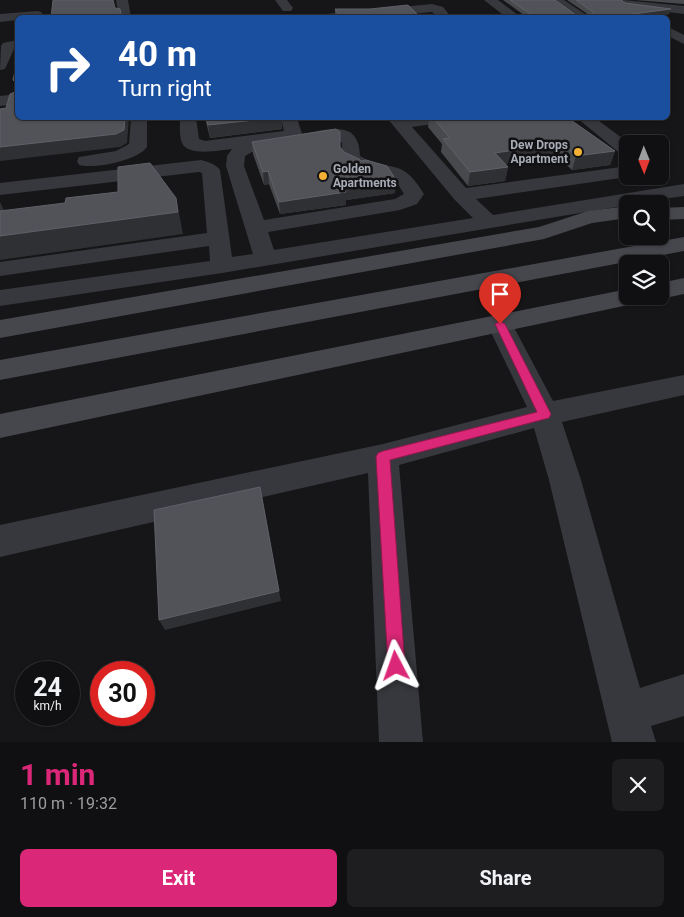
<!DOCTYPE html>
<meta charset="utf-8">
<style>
:root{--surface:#101012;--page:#1e1e20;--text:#f1f3f6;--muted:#9c9d9f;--line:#303032;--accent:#db2777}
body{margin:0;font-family:Roboto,sans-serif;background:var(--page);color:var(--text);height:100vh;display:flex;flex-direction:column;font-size:19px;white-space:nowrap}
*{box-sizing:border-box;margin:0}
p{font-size:16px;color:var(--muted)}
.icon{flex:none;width:28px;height:28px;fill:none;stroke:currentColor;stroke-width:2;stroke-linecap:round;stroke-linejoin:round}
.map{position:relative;height:742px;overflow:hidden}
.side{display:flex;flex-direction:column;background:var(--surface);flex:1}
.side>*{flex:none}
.hud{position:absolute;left:15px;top:15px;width:655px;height:105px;border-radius:8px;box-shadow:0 1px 4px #0004,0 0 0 1px var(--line);background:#1a4fa0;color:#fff;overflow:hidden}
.needle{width:32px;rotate:179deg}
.controls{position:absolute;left:619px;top:135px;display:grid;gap:10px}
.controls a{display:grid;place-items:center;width:50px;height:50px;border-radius:8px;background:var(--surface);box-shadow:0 1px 4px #0004,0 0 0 1px var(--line);font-size:25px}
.speed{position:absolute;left:15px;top:661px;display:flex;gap:10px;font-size:25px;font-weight:700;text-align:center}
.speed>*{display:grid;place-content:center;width:65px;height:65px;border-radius:50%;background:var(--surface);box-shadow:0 1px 4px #0004,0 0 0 1px var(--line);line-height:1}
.speed small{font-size:12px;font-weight:400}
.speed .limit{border:8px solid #d22;background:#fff;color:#111}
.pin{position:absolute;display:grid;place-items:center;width:42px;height:42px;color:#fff;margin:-51px -21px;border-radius:50% 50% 50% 0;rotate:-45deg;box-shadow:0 0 5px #0007}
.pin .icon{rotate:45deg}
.me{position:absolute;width:55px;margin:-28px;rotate:356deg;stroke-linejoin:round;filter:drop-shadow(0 0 4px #0008)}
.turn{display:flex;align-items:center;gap:18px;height:105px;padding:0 20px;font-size:22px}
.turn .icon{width:65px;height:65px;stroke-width:2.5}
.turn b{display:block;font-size:35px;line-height:42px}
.round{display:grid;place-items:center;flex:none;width:52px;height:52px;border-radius:8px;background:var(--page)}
.summary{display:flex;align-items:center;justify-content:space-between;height:85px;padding:0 20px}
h1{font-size:30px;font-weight:700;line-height:38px;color:var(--accent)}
.button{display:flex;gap:10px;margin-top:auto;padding:10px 20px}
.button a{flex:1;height:58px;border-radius:8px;background:var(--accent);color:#fff;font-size:20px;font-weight:700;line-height:58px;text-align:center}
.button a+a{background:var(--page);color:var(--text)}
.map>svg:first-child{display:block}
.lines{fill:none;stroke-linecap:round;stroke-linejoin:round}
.street{fill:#37383d;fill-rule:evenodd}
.secondary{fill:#45474d;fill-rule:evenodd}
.wall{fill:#47494d}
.shaded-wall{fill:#2f3033}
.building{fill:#525359;stroke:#5f6168}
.route{fill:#db2777;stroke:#8e194d}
.poi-dot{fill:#f2b134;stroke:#111113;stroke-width:2}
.labels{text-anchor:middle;stroke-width:5;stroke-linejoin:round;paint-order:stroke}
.far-poi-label{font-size:12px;font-weight:bold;fill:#a8adb8;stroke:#111113;text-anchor:end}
</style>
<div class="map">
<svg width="684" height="742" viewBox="0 0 684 742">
<rect width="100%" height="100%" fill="#161618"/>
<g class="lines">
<g class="street">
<path d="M116,0h12l3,18h-12z"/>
<path d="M275,0h12l6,8 -2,3h-8z"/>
<path d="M484,0h14l24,18h-15z"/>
<path d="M550,0h14l27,18h-15z"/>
<path d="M624,0l60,6v8l-56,-7 -4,-1 -2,-3z"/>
<path d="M432,4l11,3 9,11h-13l-7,-6 -62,6h-50l6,-4z"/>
<path d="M37,11l4,1 2,3 -2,3h-23v2l-18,2v-8z"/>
<path d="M668,27l16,8v9l-16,-8z"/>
<path d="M18,40v8l-4,1 -9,20 -5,1 1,-24 2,-3z"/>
<path d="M18,94v10l-18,2v-10z"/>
<path d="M131,118h16v29c-10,14 -52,22 -68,18l-2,-4 2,-4 37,-6 13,-7z"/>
<path d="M180,118h16l3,21 6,2 79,-10 -3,-13h16l5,16c26,-4 57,-16 58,22 30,18 41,-1 64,38l-7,10 -17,6 -132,22 6,18 199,-32 -19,-19 -67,-81h61l-2,4 -34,5 54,61 162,-22v10h6l-158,23 17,16 191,-31v12l-56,8v1l-406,68 -222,33v-16l210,-29 -1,-15 -209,30v-14l207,-29 -5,-60 -3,-1 -199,23v-12l201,-23c7,2 15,4 19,10l12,87 21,-3 -27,-88 1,-10 5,-7c-11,1 -44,8 -50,-6 -3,-7 -2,-18 -2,-25zM337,139l5,4c0,5 -1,11 0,16 5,12 42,13 53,22 4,4 6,8 9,13l-9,5 -131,21 -20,-54 1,-10 7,-4z"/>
<path d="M577,118h18l35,26h-2v12l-6,-1z"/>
<path d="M500,315l9,3 44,83 131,-26v20l-122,27 19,58 59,208 44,-14v42l-33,10 5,16h-44l-63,-262 -15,-52 -135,37 24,277h-44l-11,-269 -368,84v-32l383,-81 144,-37 -40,-83 4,-6z"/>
</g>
<g class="secondary">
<path d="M628,206v12l-36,5 -48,16 -544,99v-18l539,-93 49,-16z"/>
<path d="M684,207v12l-24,1v-12z"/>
<path d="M684,237v14l-684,129v-20z"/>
<path d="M684,278v16l-24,5 -9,-3h9v-13z"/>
<path d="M628,289v7h17l-3,6 -9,2 -633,134v-24z"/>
</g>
</g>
<g class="wall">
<path d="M503,0h52l21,15h13l-22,-15h55l3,3 46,6 -2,5 -28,4h-113z"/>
<path d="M635,0h49v4z"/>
<path d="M335,9l86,9h-86z"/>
<path d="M205,118h76l1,11 -72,9z"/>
<path d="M429,118h139l47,33 -5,14 -38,5 -14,-13 -52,7 2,3 -3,14 -37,5 -27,-34 1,-8 -14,-17z"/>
<path d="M252,142l88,5 4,5 17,9 34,32 -49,7v5l-66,9 -11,-30 -5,1 -11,-31z"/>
</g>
<g class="shaded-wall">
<path d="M671,9l-2,5 -28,4h-16l1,-3z"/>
<path d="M125,118h5h-1l-2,25 -7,4 -120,14v-14z"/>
<path d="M274,118h7l1,11 -72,9 -2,-13z"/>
<path d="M562,143l-4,14 -66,9 3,-13z"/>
<path d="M615,151l-5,14 -38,5 4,-14z"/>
<path d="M508,167l-3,14 -37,5 2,-14z"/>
<path d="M268,171l1,13 -5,1 -1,-13z"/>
<path d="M396,180l-1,13 -49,7v5l-66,9 -1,-12 65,-14z"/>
<path d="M176,198l7,36 -183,26v-58l10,21z"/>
<path d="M279,591l2,10 -116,29 -6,-10z"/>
</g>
<g class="building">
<path d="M53,0h60l2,8 5,1 2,9h-71z"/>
<path d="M510,0h45l21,15 18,-1 -1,-2 -17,-12h46l3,3 46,6 -45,6 6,3h-96z"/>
<path d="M408,5l13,13h-80l-6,-9h35z"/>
<path d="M18,57v61h107l-1,12 -8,4 -116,13v-38l6,-1 4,-14 5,-2v-10l-2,-2z"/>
<path d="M206,118h68l-66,7z"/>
<path d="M433,118h135l47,33 -39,5 -14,-13 -67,10 13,14 -38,5 -27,-33 7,-1z"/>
<path d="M336,129l4,3v15l4,5 15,7 2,2 5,-1 21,6 9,14 -52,8 2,4 -67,10 -11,-31 -5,1 -11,-30z"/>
<path d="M150,163l26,35 2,14 -178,24v-25l65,-8 1,-5 52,-6v-25z"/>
<path d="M260,487l19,104 -120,29 -5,-110z"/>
</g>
<path class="route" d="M500,321l5,3 46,90 -2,4 -4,1 -155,41 15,206 -3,6 -6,2 -6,-2 -2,-6 -12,-209 2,-4 5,-2 154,-39 -42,-88z"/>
<g class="poi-dot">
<circle cx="578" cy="152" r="5"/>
<circle cx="323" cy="176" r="5"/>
</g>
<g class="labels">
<g class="far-poi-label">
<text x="568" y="149">Dew Drops<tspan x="568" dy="14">Apartment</tspan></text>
<text x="333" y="173" text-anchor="start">Golden<tspan x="333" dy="14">Apartments</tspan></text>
</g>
</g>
</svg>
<div class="controls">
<a><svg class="needle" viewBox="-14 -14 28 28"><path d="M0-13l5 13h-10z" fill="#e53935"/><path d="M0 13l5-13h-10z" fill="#9c9d9f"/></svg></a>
<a><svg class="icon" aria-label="search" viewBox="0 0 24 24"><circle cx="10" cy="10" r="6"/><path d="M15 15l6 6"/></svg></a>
<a><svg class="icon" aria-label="layers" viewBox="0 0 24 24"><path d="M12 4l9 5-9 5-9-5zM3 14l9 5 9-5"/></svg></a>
</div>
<div class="speed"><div>24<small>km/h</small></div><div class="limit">30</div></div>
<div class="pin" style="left:500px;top:324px;background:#d93025"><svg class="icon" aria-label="arrive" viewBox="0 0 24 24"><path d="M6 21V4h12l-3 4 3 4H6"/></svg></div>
<svg class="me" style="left:396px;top:666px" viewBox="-20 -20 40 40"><path d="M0-17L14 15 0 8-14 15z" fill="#db2777" stroke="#fff" stroke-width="4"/></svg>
<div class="hud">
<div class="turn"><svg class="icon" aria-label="right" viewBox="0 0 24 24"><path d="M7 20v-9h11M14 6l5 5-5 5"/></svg><div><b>40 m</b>Turn right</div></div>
</div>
</div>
<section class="side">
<div class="summary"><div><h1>1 min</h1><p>110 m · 19:32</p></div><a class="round"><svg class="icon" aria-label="close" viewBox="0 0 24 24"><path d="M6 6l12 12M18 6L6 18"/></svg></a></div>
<div class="button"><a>Exit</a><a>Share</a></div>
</section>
